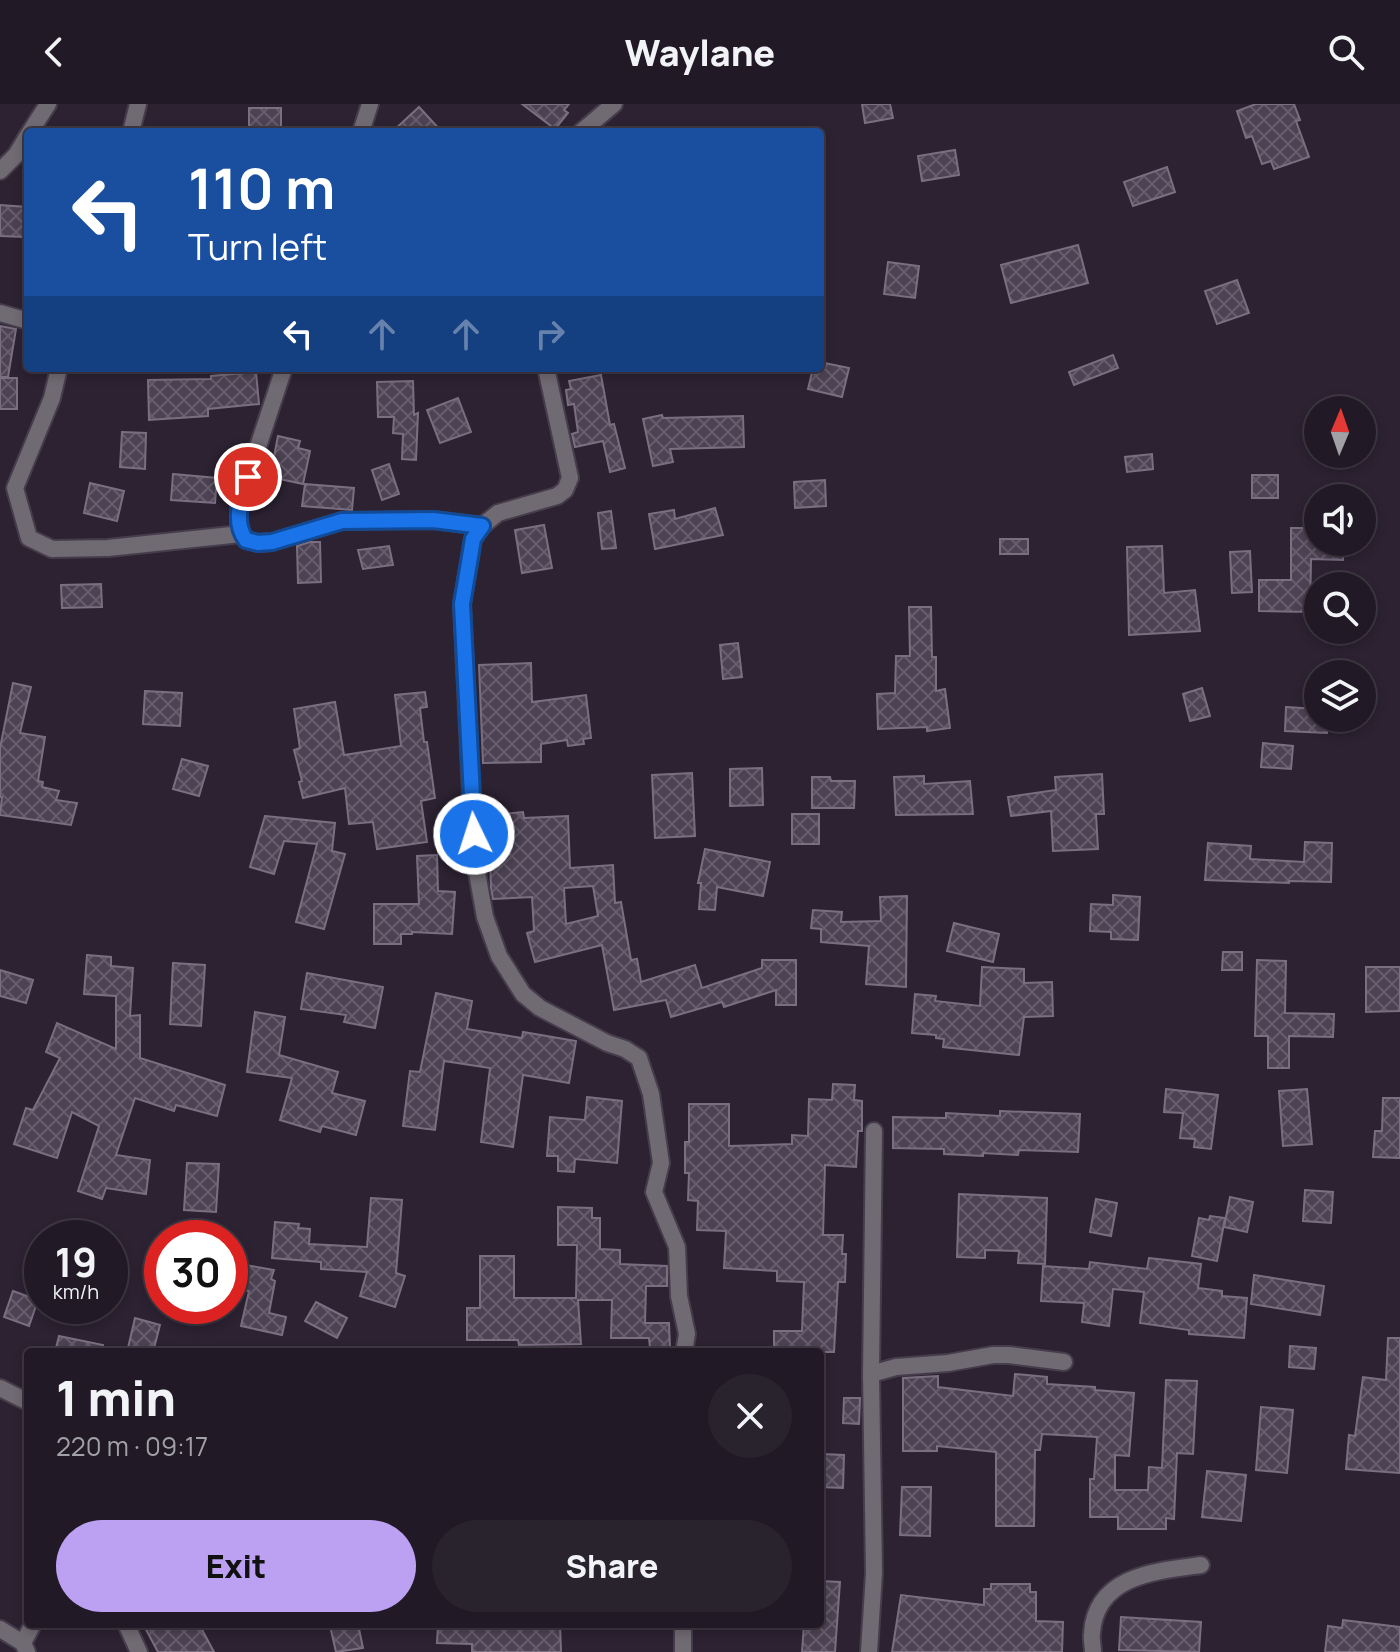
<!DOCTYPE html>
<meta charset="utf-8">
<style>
:root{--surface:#211a26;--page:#29232e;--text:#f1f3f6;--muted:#a2a1a7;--line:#3e3843;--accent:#bca0f2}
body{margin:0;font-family:Manrope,sans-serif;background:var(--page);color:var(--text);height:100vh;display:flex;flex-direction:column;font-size:30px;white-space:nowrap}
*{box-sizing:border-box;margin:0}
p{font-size:26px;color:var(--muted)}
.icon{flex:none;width:44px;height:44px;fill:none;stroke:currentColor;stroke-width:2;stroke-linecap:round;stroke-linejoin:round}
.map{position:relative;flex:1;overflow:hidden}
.drawer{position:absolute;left:24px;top:1244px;width:800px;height:280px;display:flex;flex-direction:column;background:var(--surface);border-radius:8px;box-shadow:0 4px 12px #0003,0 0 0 2px var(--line)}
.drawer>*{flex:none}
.hud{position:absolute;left:24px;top:24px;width:800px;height:244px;border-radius:8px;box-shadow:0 4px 12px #0003,0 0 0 2px var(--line);background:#1a4fa0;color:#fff;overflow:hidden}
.needle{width:52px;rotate:2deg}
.controls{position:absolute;left:1304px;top:292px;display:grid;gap:16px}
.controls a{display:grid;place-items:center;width:72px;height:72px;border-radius:50%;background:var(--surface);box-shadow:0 4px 12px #0003,0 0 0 2px var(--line);font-size:40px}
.speed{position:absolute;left:24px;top:1116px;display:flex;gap:16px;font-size:40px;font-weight:700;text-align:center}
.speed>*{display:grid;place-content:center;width:104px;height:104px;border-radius:50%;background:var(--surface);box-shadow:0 4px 12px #0003,0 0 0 2px var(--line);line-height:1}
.speed small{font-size:20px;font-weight:400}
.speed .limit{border:12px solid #d22;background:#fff;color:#111}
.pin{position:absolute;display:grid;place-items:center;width:68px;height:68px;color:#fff;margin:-34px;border:4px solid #fff;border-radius:50%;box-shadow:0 2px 8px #0007}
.me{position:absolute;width:88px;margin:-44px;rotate:356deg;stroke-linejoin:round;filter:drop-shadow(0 0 6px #0008)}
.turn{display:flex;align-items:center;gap:28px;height:168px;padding:0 32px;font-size:36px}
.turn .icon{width:104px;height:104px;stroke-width:2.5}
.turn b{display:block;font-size:56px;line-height:68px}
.lanes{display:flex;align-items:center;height:76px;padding:0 32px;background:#0003;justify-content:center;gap:40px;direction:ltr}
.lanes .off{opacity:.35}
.round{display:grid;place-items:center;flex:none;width:84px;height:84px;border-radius:42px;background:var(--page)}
.headline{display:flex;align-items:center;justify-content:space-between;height:136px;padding:0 32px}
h1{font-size:48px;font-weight:800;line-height:60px}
.action{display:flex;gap:16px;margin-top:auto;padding:16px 32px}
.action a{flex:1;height:92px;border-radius:48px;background:var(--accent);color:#111;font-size:32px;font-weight:800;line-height:92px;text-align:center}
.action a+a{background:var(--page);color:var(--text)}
header{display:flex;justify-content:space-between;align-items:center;height:104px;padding:0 32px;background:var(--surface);font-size:36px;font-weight:800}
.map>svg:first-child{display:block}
.building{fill:url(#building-cross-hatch);stroke:#7a6e81;stroke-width:2;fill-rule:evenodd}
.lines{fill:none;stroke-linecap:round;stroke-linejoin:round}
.street-casing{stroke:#463d4c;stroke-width:20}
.street{stroke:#706a72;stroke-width:16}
.route-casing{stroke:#114b97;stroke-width:20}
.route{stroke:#1a73e8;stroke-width:14}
</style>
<header><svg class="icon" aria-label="back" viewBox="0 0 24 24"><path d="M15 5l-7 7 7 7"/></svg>Waylane<svg class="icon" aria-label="search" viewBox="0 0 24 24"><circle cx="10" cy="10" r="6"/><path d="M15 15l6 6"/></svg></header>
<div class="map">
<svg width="1400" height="1548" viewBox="0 0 1400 1548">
<defs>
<pattern id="building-cross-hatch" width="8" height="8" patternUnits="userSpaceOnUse" patternTransform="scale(2)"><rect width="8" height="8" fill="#4c4253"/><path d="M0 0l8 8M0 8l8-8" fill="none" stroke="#665d6c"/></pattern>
</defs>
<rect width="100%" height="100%" fill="#2c2232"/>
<g class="building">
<path d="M522,0h47l-5,6 4,3 -13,16z"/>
<path d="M862,0h28l3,14 -28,5z"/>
<path d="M1256,0h38l6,16 -4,1 13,36 -35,12 -3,-8 -9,3 -10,-28 -6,2 -9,-27z"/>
<path d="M419,3l23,25h-50z"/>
<rect x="249" y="4" width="32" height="24"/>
<path d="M955,46l4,25 -37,6 -4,-25z"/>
<path d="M1167,63l8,25 -42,14 -9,-24z"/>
<path d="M0,101l27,2 -2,30 -25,-1z"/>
<path d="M1078,141l10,38 -77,20 -10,-38z"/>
<path d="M888,158l31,4 -4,32 -31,-4z"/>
<path d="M1237,176l12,33 -32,11 -12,-33z"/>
<path d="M0,222l16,3 -8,48h-8z"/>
<path d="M1113,251l5,13 -44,17 -5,-13z"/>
<path d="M820,258l29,6 -7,29 -34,-8 5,-21h7z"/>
<path d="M256,268l3,32 -51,5v7l-59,4 -1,-40 63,-1v-3z"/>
<path d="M601,271l9,50 4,-1 11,44 -15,4 -7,-31 -28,6 -3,-13 6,-2 -4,-28 -6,1 -2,-15 5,-1 -2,-8z"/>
<rect x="0" y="274" width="17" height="31"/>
<path d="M413,277l1,34 4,-2 -2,47 -14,-1 1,-25 -10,-1 1,-16h-16l-1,-35z"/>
<path d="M458,294l13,34 -31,11 -13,-33z"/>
<path d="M662,311l1,3 80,-2 1,31 -74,2 3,13 -20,4 -10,-47z"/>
<path d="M122,328l24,1 -1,36 -25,-2z"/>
<path d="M278,332l22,5 -2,7 12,3 -7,33 -33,-7z"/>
<path d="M1152,350l1,15 -26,3 -2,-15z"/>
<path d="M389,360l10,30 -17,6 -10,-30z"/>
<path d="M173,370l44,4 -2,25 -44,-3z"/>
<rect x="1252" y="371" width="26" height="23"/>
<path d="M825,376l1,26 -31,2 -1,-26z"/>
<path d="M90,379l34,8 -7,30 -33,-8z"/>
<path d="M305,380l49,4 -2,22 -50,-4z"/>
<path d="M715,404l8,27 -68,14 -6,-35 25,-4 1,9z"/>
<path d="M611,407l5,37 -14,1 -4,-36z"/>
<path d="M544,421l8,43 -30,5 -7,-43z"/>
<path d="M1291,424h27v14h25v18l-32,-1 -1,53 -51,-1v-31h32z"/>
<rect x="1000" y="435" width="28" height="15"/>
<path d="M310,438h10l1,40 -23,1 -1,-37z"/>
<path d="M389,442l4,19 -30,4 -5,-19z"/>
<path d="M1162,442l2,47 31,-3 5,41 -71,4 -2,-88z"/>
<path d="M1250,447l2,41 -20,1 -2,-41z"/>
<path d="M101,480l1,23 -40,1 -1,-23z"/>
<path d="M909,503h22l1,50h4v34l9,-2 5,39 -23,3v-4l-49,2 -1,-35 18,-1 1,-37h14z"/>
<path d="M738,539l4,34 -19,2 -3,-34z"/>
<path d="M531,559l1,39 54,-7 5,43 -8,1 1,5 -16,2 -1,-6 -26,4v18l-58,1 -4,-98z"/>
<path d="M13,579l18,4 -11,46 25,4 -7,44 5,1 -1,5 17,4 -3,9 21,3 -6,22 -71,-10 2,-18h-2v-49z"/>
<path d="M1202,584l8,28 -20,5 -7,-27z"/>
<path d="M145,587l37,2 -2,33 -37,-2z"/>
<path d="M425,588l2,15 -7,1 4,34h3l8,56 -14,3 6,41 -50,7 -4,-27 -24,2 -4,-36 -42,10 -4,-16 3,-1 -8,-31 6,-2 -6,-39 41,-7 9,53 57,-9 -6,-51z"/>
<path d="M1286,603l32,2v9h9v15l-42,-2z"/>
<path d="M1263,639l30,3 -2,23 -30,-2z"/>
<path d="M182,655l26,7 -9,30 -26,-7z"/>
<path d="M762,664l1,37 -33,1v-37z"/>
<path d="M692,669l3,63 -40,2 -3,-63z"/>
<path d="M1102,670l2,40h-8l2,35 -45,2 -2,-40 -40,5 -3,-19 48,-7 -1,-13z"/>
<path d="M924,672v8l46,-3 3,33 -77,1 -2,-38z"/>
<path d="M812,673h18l1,4h24l-1,27h-42z"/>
<path d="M523,708l1,6 44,-2 2,52 43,-3 2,38 6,-1 10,58 6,-1 4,23 54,-17 7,23 60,-20v-8h34v45h-20v-15l-52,17 -2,-5 -51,15 -5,-17 -52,10 -12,-65 -67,17 -8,-29 7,-2 -2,-34 -39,2 -2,-11 -1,-27h9l-5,-46zM593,782l5,30 -32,8 -2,-36z"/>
<rect x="792" y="710" width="27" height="30"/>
<path d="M265,712l70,7 -3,28 13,3 -21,75 -28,-7 21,-78 -33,-3 -10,33 -24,-7z"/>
<path d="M1305,738l27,1 -1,39 -42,-1v2l-84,-3 3,-37 43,3 -1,13 54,3z"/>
<path d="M705,745l65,13 -7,34 -46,-9 -2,23 -16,-1 2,-26h-3z"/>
<path d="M437,751l1,36 17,1 -3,42 -40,-2v2h-11v10h-27v-40h45l-2,-48z"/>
<path d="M1113,791l27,2 -2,43 -27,-1v-7l-21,-1 1,-27 22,1z"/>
<path d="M907,792l-1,91 -40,-3 3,-38 -48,-4v-13l-10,-1 2,-18 29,2 -1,10 40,-1 -1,-24z"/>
<path d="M954,819l45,11 -6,28 -46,-11z"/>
<path d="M1223,848h19v18h-20z"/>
<path d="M87,851l24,2v9l22,2 -3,48 10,-1v43l85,27 -8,31 -41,-11 -2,6 -39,-13 -19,57 34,5 -4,34 -40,-6 -4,11 -24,-8 21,-65 -27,-14 -15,46 -43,-14 12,-36 7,2 27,-52 -14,-6 11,-29 59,26v-53l-32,-2z"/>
<path d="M1257,856l29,1 -1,52 49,1 -1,23 -44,-1v32h-21v-32h-13z"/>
<path d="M173,859l32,2 -4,61 -31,-2z"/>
<path d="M982,863l42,2v14l28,-1 1,34 -29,1 -5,38 -76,-8 1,-8 -8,-1v-3l-24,-2 3,-39 21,2 -1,5 45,5z"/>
<path d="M1366,863h34v44l-34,1z"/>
<path d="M0,866l33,10 -7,23 -26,-7z"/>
<path d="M307,869l76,14 -8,41 -31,-6 2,-7 -45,-6z"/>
<path d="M436,889l36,8 -5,28 55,9 1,-6 53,9 -7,42 -46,-8 -10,72 -32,-5 9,-74 -46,-7 -9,69 -32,-4 7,-55 10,1z"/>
<path d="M255,908l30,5 -6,38 59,17 -6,21 33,8 -9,34 -34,-9 -2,6 -40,-12 12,-42 -45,-6z"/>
<path d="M833,980l22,1 -1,15 8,1v30h-4l-2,36 -31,-2 -2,70h20l-1,19h4l-1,28h-7l-4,70h-60v-21h28l2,-49 -27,-1v-10l-53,-3 2,-37 -29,-1 1,-29 -10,-1 1,-27h-4v-31h4v-38h40v42l63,-2v-9l16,1 1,-37 23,1z"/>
<path d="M1166,985l52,6 -7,54 -17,-2 1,-8 -15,-1 3,-25 -19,-1z"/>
<path d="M1307,985l5,55 -29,2 -4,-55z"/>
<path d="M587,993l35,4 -5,62 -42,-4 -1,13 -16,-1v-15h-11l3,-39 35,3z"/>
<path d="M1383,994h17v60l-27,-1 2,-26h7z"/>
<path d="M1000,1007l80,3 -2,38 -59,-2 -1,5 -35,-2v3l-39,-2v-5l-51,-1v-31l53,1v-5l54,3z"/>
<path d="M187,1059l32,1 -3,48 -32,-2z"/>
<path d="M1305,1086l28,2 -2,31 -28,-2z"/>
<path d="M959,1090l88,4 -2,66 -27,-1 1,-12 -34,-1v8l-28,-1z"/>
<path d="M1230,1093l23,5 -6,30 -23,-5z"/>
<path d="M371,1094l31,2 -6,73 9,3 -10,31 -35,-11 7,-24 -46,-3v-7l-49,-4 3,-36 24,2 -1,4 12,1 -1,15 58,3z"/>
<path d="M1096,1095l21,4 -6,33 -21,-4z"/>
<path d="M558,1103l34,1v10h8v31l20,1v14l47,2v20h-21l-1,37h24l1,25h-20l-1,-10h-38l1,-38h-34l3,44 -62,1 -1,-5h-51v-32h13v-52h34v42h62l1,-53h-19z"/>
<path d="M1210,1112l15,2 -8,43 -25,-5 7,-38 10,2z"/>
<path d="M1149,1154l52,6 -3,24 24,3v5l25,2 -3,40 -55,-4v-4l-49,-7 4,-31 -31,-3 -4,37 -27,-4 2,-19 -43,-2 2,-35 46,3 1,-7 57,7z"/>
<path d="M234,1159l40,7 -3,9 4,2 -6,32 17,4 -4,18 -41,-9 8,-35 -19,-3v-14h2z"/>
<path d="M1254,1171l70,11 -4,29 -69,-11z"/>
<path d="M13,1187l25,9 -9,26 -25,-9z"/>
<path d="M316,1198l31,16 -10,20 -32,-17z"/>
<path d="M135,1214l25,7 -7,27h-26z"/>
<path d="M59,1232l44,9 -1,7h-47z"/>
<path d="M1388,1234h12v135l-54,-4 3,-34 6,1 8,-59 23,3z"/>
<path d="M1290,1242l26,2 -2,21 -25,-2z"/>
<path d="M1015,1270l32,3v7l48,3v3l39,3 -5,63 -14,-1v35h33l1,-23 13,1 4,-88 31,1 -4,73 -16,-1 -3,66 -8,-1v11h-48v-12h-28v-38h4l3,-42 -55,-3 -2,16h-5l-1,76h-38v-74l-59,-6v5h-34v-73l35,-2v11l75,9z"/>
<path d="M844,1294h16l-1,26 -16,-1z"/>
<path d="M1261,1303l32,3 -6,63 -31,-3z"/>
<path d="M822,1350l22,1 -1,33 -23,-1z"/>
<path d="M1207,1367l39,4 -5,46 -39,-4z"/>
<path d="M902,1383h29l-1,49 -30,-1z"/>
<path d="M820,1477l20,1 -5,70h-33l2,-28h16z"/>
<path d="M991,1480h39v8h6v29l27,1 -1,30h-170l9,-57 83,10v-16h7z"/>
<path d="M1121,1513l80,5 -2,30 -80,-2z"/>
<path d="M1343,1516l57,7v25h-75l3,-26 14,2z"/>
<path d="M143,1520h56l15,28h-56z"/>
<path d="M337,1520h21l5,24 -27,4 -6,-26z"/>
<path d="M438,1520h122l1,28h-89v-8l-35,-1z"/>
</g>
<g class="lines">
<g class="street-casing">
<g id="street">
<path d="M30,28l18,-28"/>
<path d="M131,28l7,-28"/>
<path d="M361,28l9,-28"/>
<path d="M581,28l33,-28"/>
<path d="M0,67l16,-16 12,-20"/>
<path d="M0,209l28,8"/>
<path d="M59,264l-7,30 -37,90 14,50 23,11 56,-1 133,-14"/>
<path d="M284,264l-45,136v24l7,12 12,3 14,-1 70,-21 91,-1 49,6"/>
<path d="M546,264l24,110 -5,12 -8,6 -59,17 -16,13 -9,13 -11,65 12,252 11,61 14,39 24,38 17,14 67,35 18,6 14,9 12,36 10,69 -7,29 23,55 2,49 8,38 -3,18"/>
<path d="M871,1270l25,-7 52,-4 45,-8h16l55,7"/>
<path d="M0,1284l28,14"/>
<path d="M126,1520l13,28"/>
<path d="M0,1525l23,14 4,9"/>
<path d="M23,1539l10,-19"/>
<path d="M683,1548v-28"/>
<path d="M869,1548l5,-79 -3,-199 3,-243"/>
<path d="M1093,1548c0,-6 -2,-13 -1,-19 4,-58 65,-62 109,-68"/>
</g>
</g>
<use href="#street" class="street"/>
</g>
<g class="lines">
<g class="route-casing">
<path id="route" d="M248,373c-6,20 -16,44 -2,63l12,3 14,-1 70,-21 91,-1 49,6 -9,13 -11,65 12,230"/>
</g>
<use href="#route" class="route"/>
</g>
</svg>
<div class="controls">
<a><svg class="needle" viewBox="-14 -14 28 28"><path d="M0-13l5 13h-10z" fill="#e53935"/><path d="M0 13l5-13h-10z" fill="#a2a1a7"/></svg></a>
<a><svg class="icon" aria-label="sound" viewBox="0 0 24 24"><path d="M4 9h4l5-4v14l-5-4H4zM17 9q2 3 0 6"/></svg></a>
<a><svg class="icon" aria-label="search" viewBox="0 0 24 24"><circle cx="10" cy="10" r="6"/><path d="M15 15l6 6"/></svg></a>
<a><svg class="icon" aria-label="layers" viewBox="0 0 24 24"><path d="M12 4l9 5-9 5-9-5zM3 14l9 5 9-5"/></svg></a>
</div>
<div class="speed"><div>19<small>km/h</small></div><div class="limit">30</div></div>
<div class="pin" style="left:248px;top:373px;background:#d93025"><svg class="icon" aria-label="arrive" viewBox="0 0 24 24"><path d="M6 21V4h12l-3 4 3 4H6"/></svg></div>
<svg class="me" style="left:474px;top:730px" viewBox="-20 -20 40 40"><circle r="17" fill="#1a73e8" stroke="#fff" stroke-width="3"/><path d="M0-11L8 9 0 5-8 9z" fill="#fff"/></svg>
<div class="hud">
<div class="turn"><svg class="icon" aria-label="left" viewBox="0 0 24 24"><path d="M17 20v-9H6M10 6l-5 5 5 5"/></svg><div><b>110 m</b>Turn left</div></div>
<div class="lanes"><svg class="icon" aria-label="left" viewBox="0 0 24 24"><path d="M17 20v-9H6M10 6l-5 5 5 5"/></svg><svg class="icon off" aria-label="ahead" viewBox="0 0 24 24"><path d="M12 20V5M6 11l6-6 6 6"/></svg><svg class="icon off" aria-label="ahead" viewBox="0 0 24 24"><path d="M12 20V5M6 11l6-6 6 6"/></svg><svg class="icon off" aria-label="right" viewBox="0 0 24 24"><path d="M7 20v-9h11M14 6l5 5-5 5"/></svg></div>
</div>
<section class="drawer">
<div class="headline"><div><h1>1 min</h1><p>220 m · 09:17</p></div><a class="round"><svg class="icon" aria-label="close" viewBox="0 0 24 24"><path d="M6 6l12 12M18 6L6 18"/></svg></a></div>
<div class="action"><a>Exit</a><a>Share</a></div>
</section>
</div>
